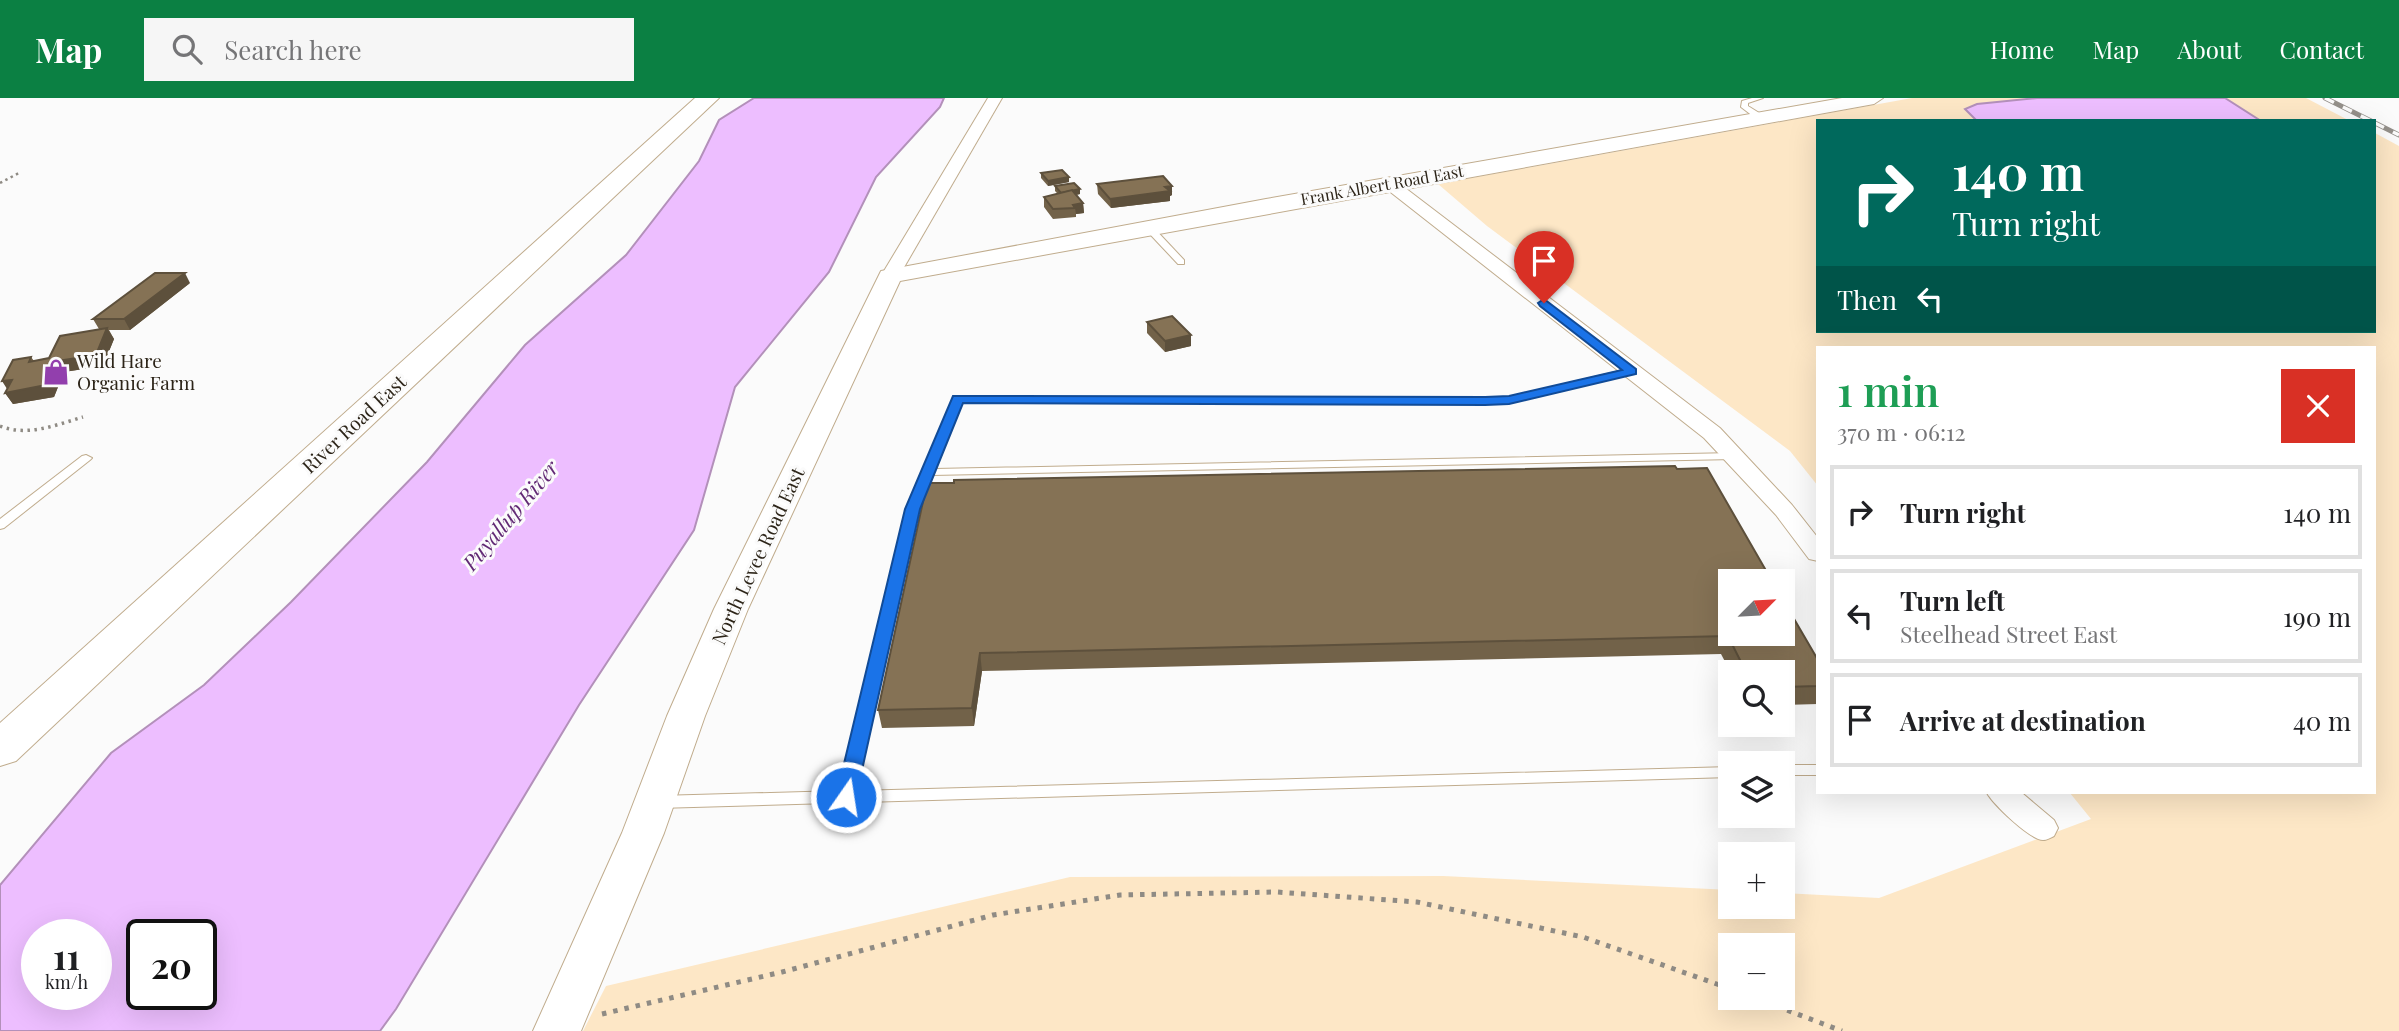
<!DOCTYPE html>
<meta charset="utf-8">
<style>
:root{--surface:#fff;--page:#f6f6f6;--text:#202124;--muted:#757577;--line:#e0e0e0;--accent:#0b8043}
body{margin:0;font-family:"Playfair Display",serif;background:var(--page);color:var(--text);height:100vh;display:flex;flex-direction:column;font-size:26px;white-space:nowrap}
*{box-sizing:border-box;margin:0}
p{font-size:23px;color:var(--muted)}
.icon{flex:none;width:38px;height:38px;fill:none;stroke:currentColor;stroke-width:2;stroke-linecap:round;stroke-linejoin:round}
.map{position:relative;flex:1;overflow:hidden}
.drawer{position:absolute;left:1816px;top:248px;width:560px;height:448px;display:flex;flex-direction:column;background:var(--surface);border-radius:0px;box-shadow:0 7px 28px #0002}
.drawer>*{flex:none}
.banner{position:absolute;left:1816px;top:21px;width:560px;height:214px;border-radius:0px;box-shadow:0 7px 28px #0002;background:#00695c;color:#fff;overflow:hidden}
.needle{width:46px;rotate:66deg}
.tools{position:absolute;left:1718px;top:471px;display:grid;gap:14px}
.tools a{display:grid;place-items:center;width:77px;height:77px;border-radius:0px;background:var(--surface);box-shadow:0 7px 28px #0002;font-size:35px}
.speed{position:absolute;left:21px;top:821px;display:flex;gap:14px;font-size:35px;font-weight:700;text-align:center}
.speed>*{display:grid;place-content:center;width:91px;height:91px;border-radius:50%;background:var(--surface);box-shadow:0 7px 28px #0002;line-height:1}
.speed small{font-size:18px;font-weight:400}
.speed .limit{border:4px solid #111;border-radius:10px;background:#fff;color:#111}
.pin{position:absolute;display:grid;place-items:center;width:60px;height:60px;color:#fff;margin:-72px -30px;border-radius:50% 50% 50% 0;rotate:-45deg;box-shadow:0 0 7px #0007}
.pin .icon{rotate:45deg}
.me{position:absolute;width:77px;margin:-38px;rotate:13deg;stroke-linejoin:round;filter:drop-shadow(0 0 5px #0008)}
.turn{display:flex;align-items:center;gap:24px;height:147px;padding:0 21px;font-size:32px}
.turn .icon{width:91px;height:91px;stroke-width:2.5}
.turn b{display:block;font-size:49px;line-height:60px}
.then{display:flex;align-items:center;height:66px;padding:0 21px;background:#0003;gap:14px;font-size:26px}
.round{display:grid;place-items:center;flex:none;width:74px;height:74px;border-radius:0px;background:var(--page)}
.summary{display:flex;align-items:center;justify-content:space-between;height:119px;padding:0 21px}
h1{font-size:42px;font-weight:600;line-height:52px;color:#1e9e55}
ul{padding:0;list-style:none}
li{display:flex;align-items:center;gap:21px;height:94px;margin:0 14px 10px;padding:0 7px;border:4px solid var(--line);border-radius:0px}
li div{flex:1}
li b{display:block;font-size:26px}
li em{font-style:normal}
header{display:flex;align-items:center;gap:42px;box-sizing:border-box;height:98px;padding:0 35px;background:var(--accent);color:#fff}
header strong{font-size:33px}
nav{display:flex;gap:38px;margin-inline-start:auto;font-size:24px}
.search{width:490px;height:63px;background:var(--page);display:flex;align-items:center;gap:18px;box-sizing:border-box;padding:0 24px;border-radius:0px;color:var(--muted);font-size:26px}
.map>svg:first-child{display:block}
.green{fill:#fde7c6;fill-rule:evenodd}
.water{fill:#edbeff;stroke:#b390ba;stroke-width:2;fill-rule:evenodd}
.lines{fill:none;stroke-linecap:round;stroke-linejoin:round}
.lane-casing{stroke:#c0ac8d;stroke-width:2}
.street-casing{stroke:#c0ac8d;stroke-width:2}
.secondary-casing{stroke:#c0ac8d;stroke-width:2}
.primary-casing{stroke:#c0ac8d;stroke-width:2}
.path-far2{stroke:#8f8b84;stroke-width:2.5;stroke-dasharray:2.5 3.5;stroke-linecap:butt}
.path-far1{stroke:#8f8b84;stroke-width:3.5;stroke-dasharray:2.5 4.5;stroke-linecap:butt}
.path{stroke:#8f8b84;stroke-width:5;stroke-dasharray:4.5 7;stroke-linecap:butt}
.lane{fill:#fff;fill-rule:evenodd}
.street{fill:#fff;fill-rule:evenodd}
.secondary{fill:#fff;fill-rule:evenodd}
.primary{fill:#fff;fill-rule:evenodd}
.rail-casing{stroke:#94908a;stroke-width:5}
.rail{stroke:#fbfbfb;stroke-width:3.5;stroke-dasharray:10;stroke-linecap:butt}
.wall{fill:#726249}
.shaded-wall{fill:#5d503c}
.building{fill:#857255;stroke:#5d503c;stroke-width:2}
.route{fill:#1a73e8;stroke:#114b97;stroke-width:2}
.labels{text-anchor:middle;stroke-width:6;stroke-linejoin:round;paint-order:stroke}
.far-street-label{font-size:16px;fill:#2d2519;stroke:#fbfbfb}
.poi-label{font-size:19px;fill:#2d2519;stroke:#fbfbfb;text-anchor:start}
.street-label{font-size:19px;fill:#2d2519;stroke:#fbfbfb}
.water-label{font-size:21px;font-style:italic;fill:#622a75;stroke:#fbfbfb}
</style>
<header>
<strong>Map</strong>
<div class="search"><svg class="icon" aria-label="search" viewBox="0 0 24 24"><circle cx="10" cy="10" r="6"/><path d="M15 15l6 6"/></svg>Search here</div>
<nav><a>Home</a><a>Map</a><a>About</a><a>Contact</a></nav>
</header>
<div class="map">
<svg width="2399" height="933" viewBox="0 0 2399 933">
<rect width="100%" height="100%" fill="#fbfbfb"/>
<path class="green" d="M1912,0h394l44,23h-532v210h557v-198l24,13v885h-1816l23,-45 464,-109 373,-1 288,14v16h52v-13l96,5 212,-79 -21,-26h305v-445h-557v138l-28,-35 -303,-225 -49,-42zM1731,847h52v53h-52z"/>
<g class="water">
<path d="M754,0h190l-4,9 -64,70 -47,95 -94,115 -41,143 -115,175 -183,304 -16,22h-380v-146l111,-132 93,-68 87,-83 136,-140 98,-117 101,-90 73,-94 20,-41zM37,836h59v60h-59zM142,836h59v60h-59z"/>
<path d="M2037,0h188l36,23h-284l-12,-12 12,-5z"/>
</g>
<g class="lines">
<g class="lane-casing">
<g id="lane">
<path d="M1752,0h11l-15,5v3l16,10v4h-6l-17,-13 1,-6z"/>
<path d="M1147,129h6l31,33v4h-6l-31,-33z"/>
<path d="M1632,270l5,3 -1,2 -127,30 -547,-1 -27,67 800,-16 6,3 -6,3 -803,16 -13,33 -64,283 876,-24v10l-1073,31 -5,-2 -2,-4 2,-4 5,-2 182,-5 67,-283 47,-111h555z"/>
<path d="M86,357l6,3 -2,2 -86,68 -4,1v-10l82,-63z"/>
<rect x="1783" y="667" width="35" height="10"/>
</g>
</g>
<g class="street-casing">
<g id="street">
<path d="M988,0h14l-103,178 -9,5 -6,-1 -3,-4z"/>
<path d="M1390,81l6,2 324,247 72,77 26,33v23l-9,-2 -33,-44 -72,-77 -320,-251 -2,-3z"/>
<path d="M1987,695h35l32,27 4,8 -4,8c-4,2 -7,4 -11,4 -13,0 -50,-36 -56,-47z"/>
</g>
</g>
<g class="secondary-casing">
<path id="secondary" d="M1842,0h41l-9,6 -974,177 -152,328 -43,107 -41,117 -83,198h-48l89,-198 45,-117 47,-107 167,-338 385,-72z"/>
</g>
<g class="primary-casing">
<path id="primary" d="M695,0h24l-703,663 -16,5v-43z"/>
</g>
<path class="path-far2" d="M0,85l19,-10"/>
<path class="path-far1" d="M0,328c27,11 56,-1 83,-9"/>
<g class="path">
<path d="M1755,900l87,33"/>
<path d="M602,916l180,-42 211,-57 127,-20 157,-3 140,10 166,35 148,52"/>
</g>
<use href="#lane" class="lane"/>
<use href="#street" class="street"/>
<use href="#secondary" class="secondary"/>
<use href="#primary" class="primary"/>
<g class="rail-casing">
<g id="rail">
<path d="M2325,0l46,23"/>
<path d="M2375,25l24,12"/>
</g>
</g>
<use href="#rail" class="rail"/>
</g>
<g class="wall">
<path d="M1041,75l28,9 -21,4 -7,-8z"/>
<path d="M1097,86l75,2v9l-2,1v5l-59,7 -13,-14z"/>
<path d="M1055,88l25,3v5l-4,1 7,8 1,10 -8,1v3l-23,2 -9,-12v-10l14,-3 -3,-3z"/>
<path d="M190,185l-60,47h-21l5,9 -11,27 -39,6 -10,25 -41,7 -8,-11 26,-36 3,4 15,-3 50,-29 -6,-10z"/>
<path d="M1147,224l44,13v11l-26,6 -18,-19z"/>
<path d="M1675,368l143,194v44l-35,1v-33h-52v1l-10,-19 -739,17 -8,55 -92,2 -4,-18 49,-227z"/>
</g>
<g class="shaded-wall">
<path d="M1069,79v5l-21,4v-5z"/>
<path d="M1172,88v9l-2,1v5l-59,7 -1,-9z"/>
<path d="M1080,91v5l-19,4v-5z"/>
<path d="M1083,105l1,10 -8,1 -1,-6 -2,-3z"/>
<path d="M185,175l5,10 -60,47 -6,-11z"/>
<path d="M107,230l7,11 -11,27 -39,6 -10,25 -41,7 -8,-11 4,-1 -7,-11 10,-1 46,-19z"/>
<path d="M1191,237v11l-26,6v-11z"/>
<path d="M980,555l2,18 -8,55 -2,-18z"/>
</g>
<g class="building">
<path d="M1062,72l7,7 -21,4 -7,-8z"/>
<path d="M1163,78l9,10 -7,1 5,4 -60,8 -13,-15z"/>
<path d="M1074,85l6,6 -19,4 -6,-7z"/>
<path d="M1072,92l11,13 -10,2 2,3 -22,1 -9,-12z"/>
<path d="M155,175h30l-61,46h-31z"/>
<path d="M1172,218l19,19 -26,6 -18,-19z"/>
<path d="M107,230l-11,27 -38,6 -12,24 -41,8 7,-13 -10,1 11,-21 18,-3 -2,5 20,-4 11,-22z"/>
<path d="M1675,368l2,3 30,-1 65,113h-41v53h52v-34l35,60v26l-35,1v-15h-37l-18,-36 -748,17 -8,55 -94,2 49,-227h27v-3z"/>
</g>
<path class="route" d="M1544,201l92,70v5l-127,30 -24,1 -522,-2 -43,106 -64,288 -3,5 -7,2 -7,-2 -3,-5 69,-288 48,-113 532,1 24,-1 113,-26 -82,-64 -2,-3z"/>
<defs>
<g id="shop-bare" transform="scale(2.1)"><path d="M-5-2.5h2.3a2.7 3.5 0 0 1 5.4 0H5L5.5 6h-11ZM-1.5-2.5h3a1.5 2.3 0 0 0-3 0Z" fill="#923fad" stroke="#fbfbfb" stroke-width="2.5" paint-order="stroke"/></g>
</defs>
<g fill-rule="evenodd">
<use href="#shop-bare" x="56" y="274"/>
</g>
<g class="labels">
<g class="far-street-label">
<text transform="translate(1382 87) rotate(-10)" y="6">Frank Albert Road East</text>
</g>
<g class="poi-label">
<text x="77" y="270">Wild Hare<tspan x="77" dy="22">Organic Farm</tspan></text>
</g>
<g class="street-label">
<text transform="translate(354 326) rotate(-43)" y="7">River Road East</text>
<text transform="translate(758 458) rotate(-65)" y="7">North Levee Road East</text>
</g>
<g class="water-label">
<text transform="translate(511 418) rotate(-50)" y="7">Puyallup River</text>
</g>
</g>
</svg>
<div class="tools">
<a><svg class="needle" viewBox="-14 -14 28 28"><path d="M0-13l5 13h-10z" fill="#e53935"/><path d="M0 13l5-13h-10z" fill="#757577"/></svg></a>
<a><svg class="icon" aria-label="search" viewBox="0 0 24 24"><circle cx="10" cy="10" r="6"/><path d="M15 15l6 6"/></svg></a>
<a><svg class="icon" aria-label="layers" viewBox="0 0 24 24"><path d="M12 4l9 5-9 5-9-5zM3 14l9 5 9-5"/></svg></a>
<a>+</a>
<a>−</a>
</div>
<div class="speed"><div>11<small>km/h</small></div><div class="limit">20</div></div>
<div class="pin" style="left:1544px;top:205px;background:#d93025"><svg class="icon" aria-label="arrive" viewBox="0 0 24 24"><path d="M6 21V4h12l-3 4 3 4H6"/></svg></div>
<svg class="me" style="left:846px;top:699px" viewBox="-20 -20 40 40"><circle r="17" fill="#1a73e8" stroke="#fff" stroke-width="3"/><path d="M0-11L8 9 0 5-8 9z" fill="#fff"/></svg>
<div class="banner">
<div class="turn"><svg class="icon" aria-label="right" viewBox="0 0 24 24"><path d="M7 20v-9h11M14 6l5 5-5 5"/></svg><div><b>140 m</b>Turn right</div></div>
<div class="then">Then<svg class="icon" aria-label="left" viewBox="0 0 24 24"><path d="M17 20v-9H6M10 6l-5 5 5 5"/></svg></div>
</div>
<section class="drawer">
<div class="summary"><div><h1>1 min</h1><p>370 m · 06:12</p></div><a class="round" style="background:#d93025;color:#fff"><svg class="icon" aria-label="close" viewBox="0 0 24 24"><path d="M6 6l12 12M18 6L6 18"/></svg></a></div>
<ul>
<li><svg class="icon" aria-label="right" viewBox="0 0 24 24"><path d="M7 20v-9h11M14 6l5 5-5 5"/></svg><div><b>Turn right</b></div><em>140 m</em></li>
<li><svg class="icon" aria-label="left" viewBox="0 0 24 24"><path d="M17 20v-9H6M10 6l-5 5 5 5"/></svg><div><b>Turn left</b><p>Steelhead Street East</p></div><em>190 m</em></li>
<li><svg class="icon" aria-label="arrive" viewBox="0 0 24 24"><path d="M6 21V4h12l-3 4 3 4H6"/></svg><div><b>Arrive at destination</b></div><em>40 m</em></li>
</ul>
</section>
</div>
